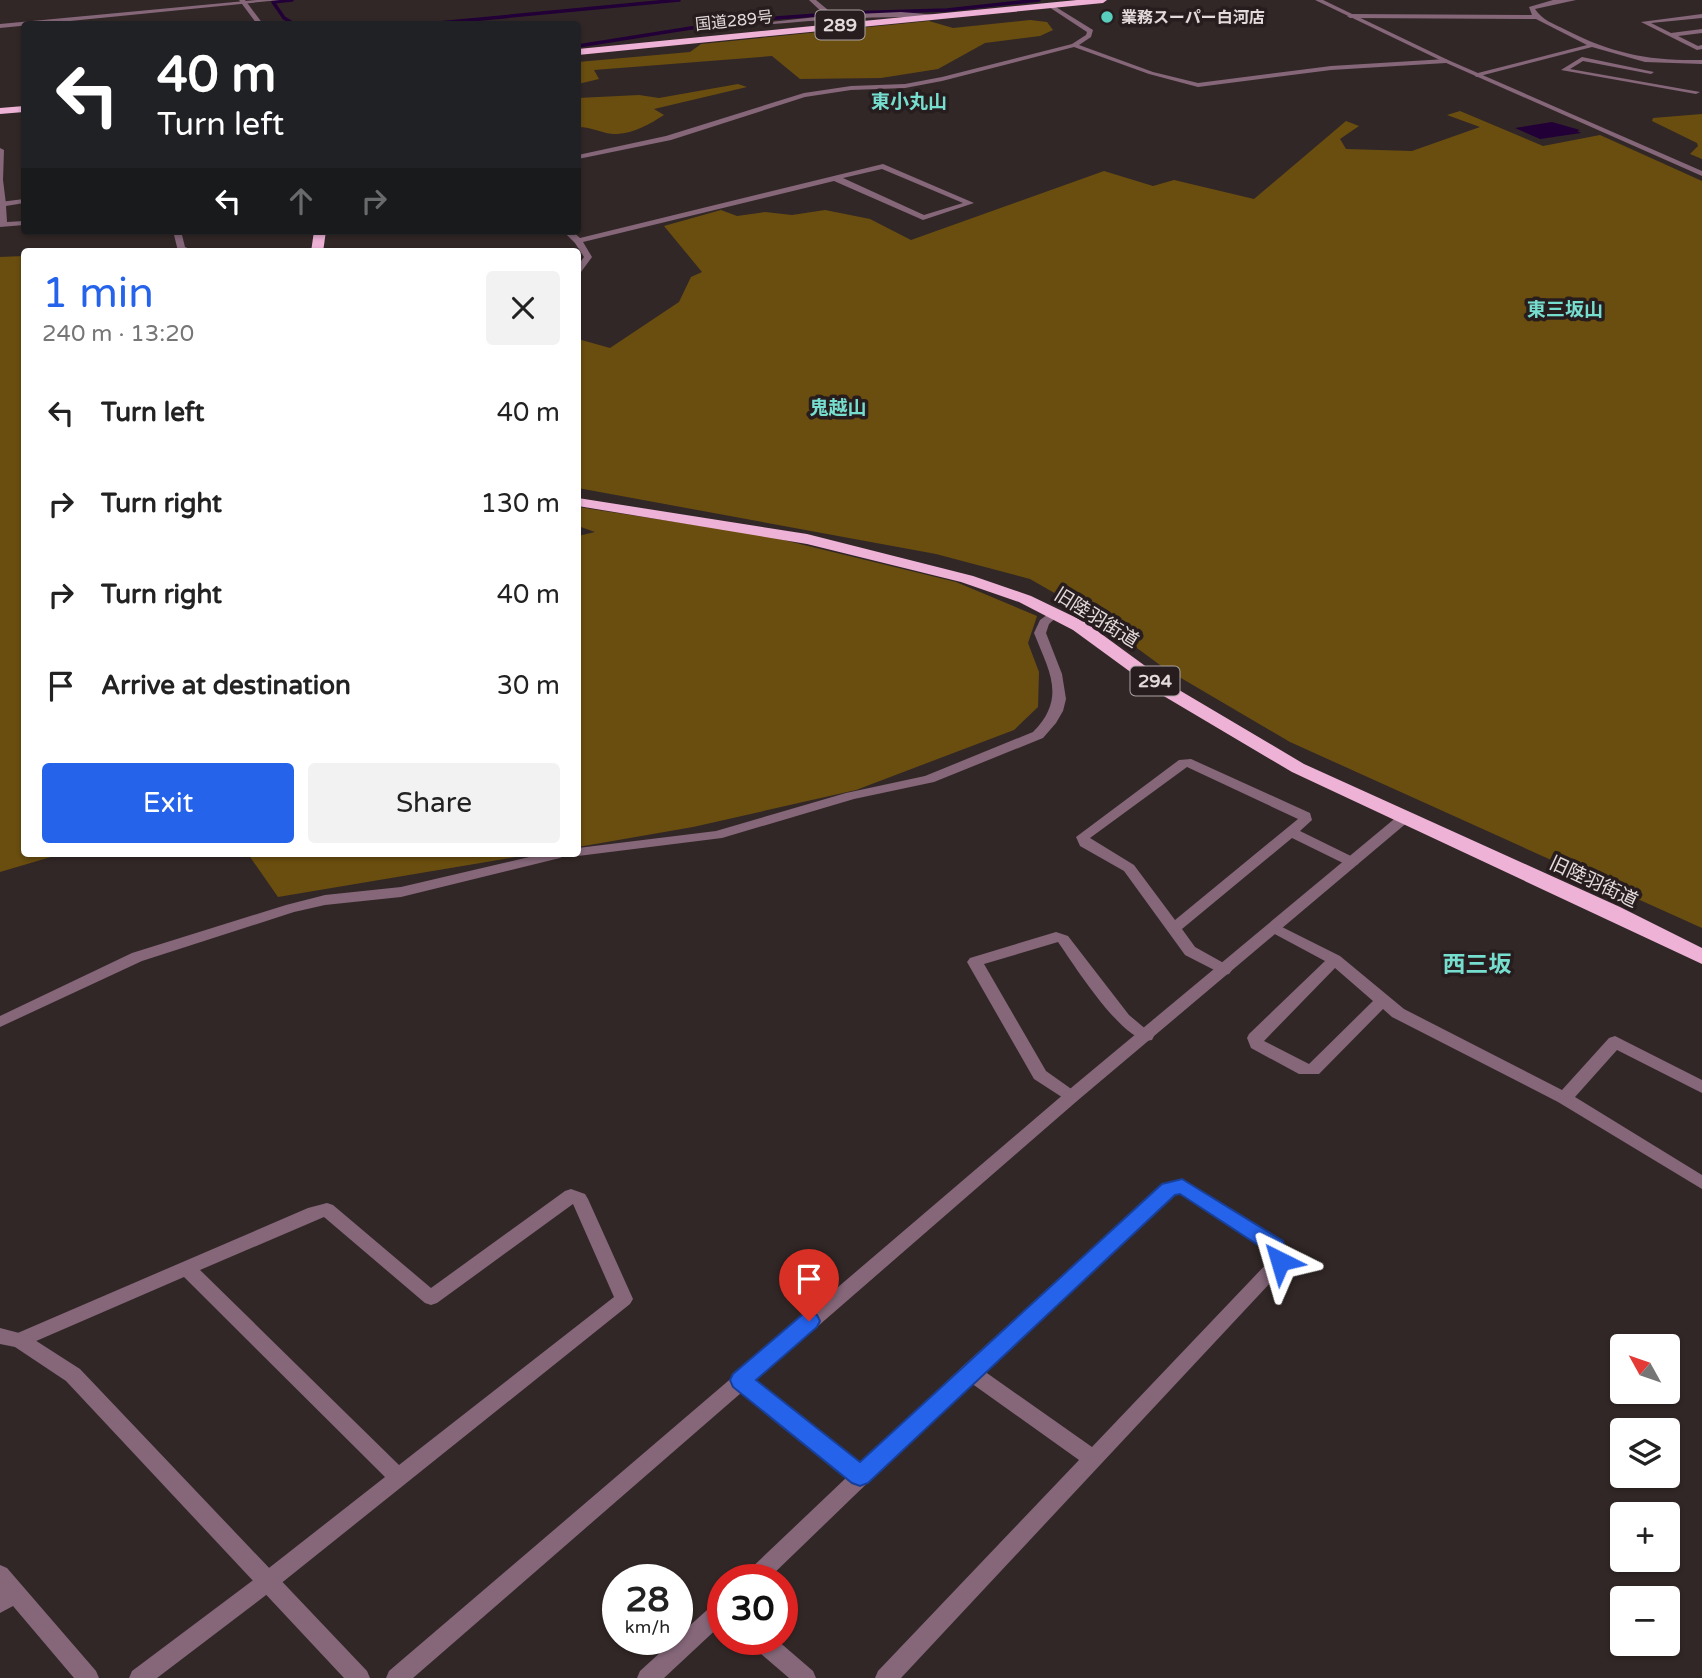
<!DOCTYPE html>
<meta charset="utf-8">
<style>
:root{--surface:#fff;--page:#f2f2f2;--text:#222;--muted:#767676;--accent:#2563eb}
body{margin:0;font-family:"Varela Round","Noto Sans JP",sans-serif;background:var(--page);color:var(--text);height:100vh;display:flex;flex-direction:column;font-size:26px;white-space:nowrap}
*{box-sizing:border-box;margin:0}
p{font-size:23px;color:var(--muted)}
.icon{flex:none;width:38px;height:38px;fill:none;stroke:currentColor;stroke-width:2;stroke-linecap:round;stroke-linejoin:round}
.map{position:relative;flex:1;overflow:hidden}
.sheet{position:absolute;left:21px;top:248px;width:560px;height:609px;display:flex;flex-direction:column;background:var(--surface);border-radius:7px;box-shadow:0 2px 5px #0004}
.sheet>*{flex:none}
.banner{position:absolute;left:21px;top:21px;width:560px;height:214px;border-radius:7px;box-shadow:0 2px 5px #0004;background:#202124;color:#fff;overflow:hidden}
.needle{width:46px;rotate:310deg}
.tools{position:absolute;left:1610px;top:1334px;display:grid;gap:14px}
.tools a{display:grid;place-items:center;width:70px;height:70px;border-radius:7px;background:var(--surface);box-shadow:0 2px 5px #0004;font-size:35px}
.speed{position:absolute;left:602px;top:1564px;display:flex;gap:14px;font-size:35px;font-weight:700;text-align:center}
.speed>*{display:grid;place-content:center;width:91px;height:91px;border-radius:50%;background:var(--surface);box-shadow:0 2px 5px #0004;line-height:1}
.speed small{font-size:18px;font-weight:400}
.speed .limit{border:10px solid #d22;background:#fff;color:#111}
.pin{position:absolute;display:grid;place-items:center;width:60px;height:60px;color:#fff;margin:-72px -30px;border-radius:50% 50% 50% 0;rotate:-45deg;box-shadow:0 0 7px #0007}
.pin .icon{rotate:45deg}
.me{position:absolute;width:77px;margin:-38px;rotate:320deg;stroke-linejoin:round;filter:drop-shadow(0 0 5px #0008)}
.turn{display:flex;align-items:center;gap:24px;height:147px;padding:0 21px;font-size:32px}
.turn .icon{width:91px;height:91px;stroke-width:2.5}
.turn b{display:block;font-size:49px;line-height:60px}
.lanes{display:flex;align-items:center;height:66px;padding:0 21px;background:#0003;justify-content:center;gap:35px;direction:ltr}
.lanes .off{opacity:.35}
.round{display:grid;place-items:center;flex:none;width:74px;height:74px;border-radius:7px;background:var(--page)}
.overview{display:flex;align-items:center;justify-content:space-between;height:119px;padding:0 21px}
h1{font-size:42px;font-weight:600;line-height:52px;color:var(--accent)}
.primary-button{display:flex;gap:14px;margin-top:auto;padding:14px 21px}
.primary-button a{flex:1;height:80px;border-radius:7px;background:var(--accent);color:#fff;font-size:28px;font-weight:600;line-height:80px;text-align:center}
.primary-button a+a{background:var(--page);color:var(--text)}
ul{padding:0;list-style:none}
li{display:flex;align-items:center;gap:21px;height:91px;padding:0 21px}
li div{flex:1}
li b{display:block;font-size:26px}
li em{font-style:normal}
.map>svg:first-child{display:block}
.green{fill:#6a4e0f}
.water{fill:#220037}
.lines{fill:none;stroke-linecap:round;stroke-linejoin:round}
.stream{stroke:#220037;stroke-width:3.5}
.minor{fill:#856779;fill-rule:evenodd}
.tertiary{fill:#856779;fill-rule:evenodd}
.trunk{fill:#efb2d7;fill-rule:evenodd}
.route{fill:#2563eb;stroke:#184099;stroke-width:2}
.poi-dot{fill:#59cebe;stroke:#281d1e;stroke-width:2.5}
.labels{text-anchor:middle;stroke-width:7;stroke-linejoin:round;paint-order:stroke}
.far-poi-label{font-size:16px;font-weight:bold;fill:#e3dbdb;stroke:#281d1e;text-anchor:start}
.far-street-label{font-size:16px;fill:#e3dbdb;stroke:#281d1e}
.shield{fill:#281d1e;stroke:#aba2a2;stroke-width:2}
.shield-label{font-size:18px;font-weight:bold;fill:#e3dbdb}
.far-quarter-label{font-size:19px;font-weight:bold;fill:#76decf;stroke:#281d1e}
.street-label{font-size:19px;fill:#e3dbdb;stroke:#281d1e}
.quarter-label{font-size:23px;font-weight:bold;fill:#76decf;stroke:#281d1e}
</style>
<div class="map">
<svg width="1702" height="1678" viewBox="0 0 1702 1678">
<rect width="100%" height="100%" fill="#322727"/>
<g class="green">
<path d="M1030,20l17,2 6,8 -13,6 -55,7 -47,26 -57,9 -81,1 -28,-23 -178,14 5,9 -21,5v-22l112,-10 11,-8 228,-23 24,7z"/>
<path d="M738,84l9,3 -93,22 10,6c-14,9 -30,18 -47,19 -12,1 -24,-7 -39,-7v-29l61,-3 20,3z"/>
<path d="M1460,111l83,35 57,-11 102,46v747l-412,-186 -126,-74 -73,-54 -61,-35 -94,-25 -358,-66v-149l32,9 69,-46 12,-25 11,-5 -38,-46 57,-16 16,6 28,-4 27,3 33,-5 45,9 41,21 193,-69 49,15 21,-6 80,19 92,-78 13,5 -19,13 6,10 66,2 68,-24 -33,-12z"/>
<path d="M1702,114v45l-12,-5 8,-8 -1,-3 -45,-22 1,-3z"/>
<path d="M24,256v598h37l-61,18v-615z"/>
<path d="M578,507l189,29 189,46 81,34 -9,27 11,29 -1,35 -24,23 -158,60 -163,37 -115,20v-311l17,-4 -17,-6z"/>
<path d="M248,854h285l-255,43z"/>
</g>
<path class="water" d="M1552,122l28,8 -3,1 4,2 -41,6 -25,-11z"/>
<g class="lines">
<g class="stream">
<path d="M292,0l-19,2 11,16 10,6"/>
<path d="M428,24l251,-24"/>
<path d="M578,46l157,-25 110,-8 102,-3 92,-10"/>
</g>
<g class="minor">
<path d="M257,0h23l-280,28v-4z"/>
<path d="M809,0h7l18,15 67,-3 49,4 -3,2c-58,-3 -116,1 -174,6l-3,-2 56,-6z"/>
<path d="M1553,0h23l-41,9c7,11 19,15 31,21 47,24 84,31 136,30v4l-57,-2 -53,-15 -116,30 -2,-3 113,-29 -51,-26 -186,-1 -3,-2 3,-2 182,1 -3,-8z"/>
<path d="M1051,4l42,26 -2,7 -12,8 74,27 45,11 133,-17 115,-7 3,2 -3,2 -115,7 -133,17 -49,-13 -75,-27 -132,34 -37,7 -54,2 -46,7 -134,43 -93,19v-4l88,-19 138,-43 47,-7 54,-2 37,-7 130,-33 14,-9 1,-3 -38,-25z"/>
<path d="M1702,14v4l-51,5 20,10 31,-4v4l-24,3 20,10 4,-1v4l-5,1 -56,-28z"/>
<path d="M1582,57l72,15 -3,2 -68,-13 -13,8 130,23 -4,2 -135,-24z"/>
<path d="M883,164l91,39 -51,17 -89,-39 -251,61 9,15 -11,15 -3,1v-8l6,-8 -9,-14 -12,-12h9l8,7zM882,169l81,34 -39,12 -81,-37z"/>
<path d="M24,199v4l-18,3 1,16 17,-1v4l-24,2v-25z"/>
<path d="M173,231h8l4,16 13,5 -20,-1z"/>
<path d="M1055,609l6,4 -12,11 -3,9 16,41 4,25 -3,12 -7,12 -13,15 -109,44 -80,17 -132,39 -144,18 -6,-2h6v-6l138,-17 130,-38 79,-17 108,-44c34,-34 16,-61 1,-99l6,-13z"/>
<path d="M1191,759l119,54 2,7 -12,11 57,28 2,3 -2,3h-10l-55,-27 -110,91 13,18 34,19 3,4 -3,4 -5,1 -39,-20 -61,-84 -44,-25 -4,-9 103,-77zM1187,767l111,52 -123,101 -41,-55 -44,-27z"/>
<path d="M542,854h25l-7,4 -159,39 -76,8 -31,7 -152,49 -142,66v-11l132,-63 154,-48 39,-10 76,-8z"/>
<path d="M1274,923l66,33 64,53 158,81 47,-52 6,-2 87,44v13l-85,-43 -42,47 127,78v14l-144,-87 -166,-85 -9,-8 -64,65h-20l-48,-26 -4,-10 2,-4 76,-73 -56,-30 -2,-3zM1335,968l38,33 -64,63 -45,-23z"/>
<path d="M1056,932l12,4 61,79 25,21 -2,4c-27,7 -79,-77 -94,-98l-74,22 62,107 31,22 2,4 -2,4 -6,2 -37,-24 -67,-117 3,-4z"/>
<path d="M1182,1179l100,62 7,20 -3,5 -385,412h-26l3,-7 201,-211 -108,-77 -204,197h-24l3,-7 101,-96 -114,-91 -2,-6 2,-6 7,-2 7,2 113,90 103,-98 200,-182zM1180,1193l88,57 3,9 -179,188 -108,-76 190,-177z"/>
<path d="M571,1189l14,5 3,5 45,100 -3,5 -356,285 -117,89h-28l3,-7 128,-96 125,-98 -201,-200 -164,71 -7,-3 -2,-5 2,-5 295,-127 19,-5 6,2 98,83 134,-97zM573,1204l41,93 -215,168 -199,-195 124,-53 101,86 6,2 6,-2z"/>
<path d="M0,1565l7,3 89,103 3,7h-25l-61,-72 -13,7z"/>
<path d="M723,1599v24l-59,55h-27l3,-7 34,-31h3v-3l39,-35z"/>
<path d="M750,1640h27l36,31 3,7h-27l-36,-31z"/>
</g>
<g class="tertiary">
<path d="M239,0h6l18,24h-6z"/>
<path d="M1315,0h8l125,60 254,111v5l-258,-114z"/>
<path d="M0,148l4,2 -1,30 3,24 -4,2h-2z"/>
<path d="M1404,814l7,4 -2,3 -332,280 -664,577h-27l3,-7 676,-578 334,-278z"/>
<path d="M0,1328l27,7 53,34 287,302 3,7h-26l-278,-297 -51,-34 -15,-3z"/>
</g>
<g class="trunk">
<path d="M1077,0h30l-4,3 -525,52v-6z"/>
<path d="M24,106v6l-24,2v-6z"/>
<path d="M314,231h12l-3,21h-12z"/>
<path d="M578,498l229,36 166,42 58,20 54,26 89,65 130,77 316,143 82,41v16l-410,-192 -130,-77 -89,-65 -54,-28 -58,-20 -154,-38 -229,-38z"/>
</g>
</g>
<path class="route" d="M1182,1179l101,62 7,20 -3,5 -7,3 -7,-3 -6,-15 -87,-57 -5,1 -307,288 -8,3 -8,-3 -119,-96 -3,-7 3,-6 69,-59 7,-2 8,2 3,6 -3,6 -61,53 104,82 302,-278z"/>
<circle class="poi-dot" cx="1107" cy="17" r="7"/>
<g class="labels">
<g class="far-poi-label">
<text x="1121" y="23">業務スーパー白河店</text>
</g>
<g class="far-street-label">
<text transform="translate(734 20) rotate(-6)" y="6">国道289号</text>
</g>
<g class="shield">
<rect x="815.5" y="10.5" width="49" height="29" rx="5"/>
<rect x="1130.5" y="666.5" width="49" height="29" rx="5"/>
</g>
<g class="shield-label">
<text x="840" y="31">289</text>
<text x="1155" y="687">294</text>
</g>
<g class="far-quarter-label">
<text x="909" y="108">東小丸山</text>
<text x="1565" y="316">東三坂山</text>
<text x="838" y="414">鬼越山</text>
</g>
<g class="street-label">
<text transform="translate(1097 617) rotate(32)" y="7">旧陸羽街道</text>
<text transform="translate(1594 881) rotate(25)" y="7">旧陸羽街道</text>
</g>
<g class="quarter-label">
<text x="1477" y="972">西三坂</text>
</g>
</g>
</svg>
<div class="tools">
<a><svg class="needle" viewBox="-14 -14 28 28"><path d="M0-13l5 13h-10z" fill="#e53935"/><path d="M0 13l5-13h-10z" fill="#767676"/></svg></a>
<a><svg class="icon" aria-label="layers" viewBox="0 0 24 24"><path d="M12 4l9 5-9 5-9-5zM3 14l9 5 9-5"/></svg></a>
<a>+</a>
<a>−</a>
</div>
<div class="speed"><div>28<small>km/h</small></div><div class="limit">30</div></div>
<div class="pin" style="left:809px;top:1321px;background:#d93025"><svg class="icon" aria-label="arrive" viewBox="0 0 24 24"><path d="M6 21V4h12l-3 4 3 4H6"/></svg></div>
<svg class="me" style="left:1280px;top:1261px" viewBox="-20 -20 40 40"><path d="M0-17L14 15 0 8-14 15z" fill="#2563eb" stroke="#fff" stroke-width="4"/></svg>
<div class="banner">
<div class="turn"><svg class="icon" aria-label="left" viewBox="0 0 24 24"><path d="M17 20v-9H6M10 6l-5 5 5 5"/></svg><div><b>40 m</b>Turn left</div></div>
<div class="lanes"><svg class="icon" aria-label="left" viewBox="0 0 24 24"><path d="M17 20v-9H6M10 6l-5 5 5 5"/></svg><svg class="icon off" aria-label="ahead" viewBox="0 0 24 24"><path d="M12 20V5M6 11l6-6 6 6"/></svg><svg class="icon off" aria-label="right" viewBox="0 0 24 24"><path d="M7 20v-9h11M14 6l5 5-5 5"/></svg></div>
</div>
<section class="sheet">
<div class="overview"><div><h1>1 min</h1><p>240 m · 13:20</p></div><a class="round"><svg class="icon" aria-label="close" viewBox="0 0 24 24"><path d="M6 6l12 12M18 6L6 18"/></svg></a></div>
<ul>
<li><svg class="icon" aria-label="left" viewBox="0 0 24 24"><path d="M17 20v-9H6M10 6l-5 5 5 5"/></svg><div><b>Turn left</b></div><em>40 m</em></li>
<li><svg class="icon" aria-label="right" viewBox="0 0 24 24"><path d="M7 20v-9h11M14 6l5 5-5 5"/></svg><div><b>Turn right</b></div><em>130 m</em></li>
<li><svg class="icon" aria-label="right" viewBox="0 0 24 24"><path d="M7 20v-9h11M14 6l5 5-5 5"/></svg><div><b>Turn right</b></div><em>40 m</em></li>
<li><svg class="icon" aria-label="arrive" viewBox="0 0 24 24"><path d="M6 21V4h12l-3 4 3 4H6"/></svg><div><b>Arrive at destination</b></div><em>30 m</em></li>
</ul>
<div class="primary-button"><a>Exit</a><a>Share</a></div>
</section>
</div>
